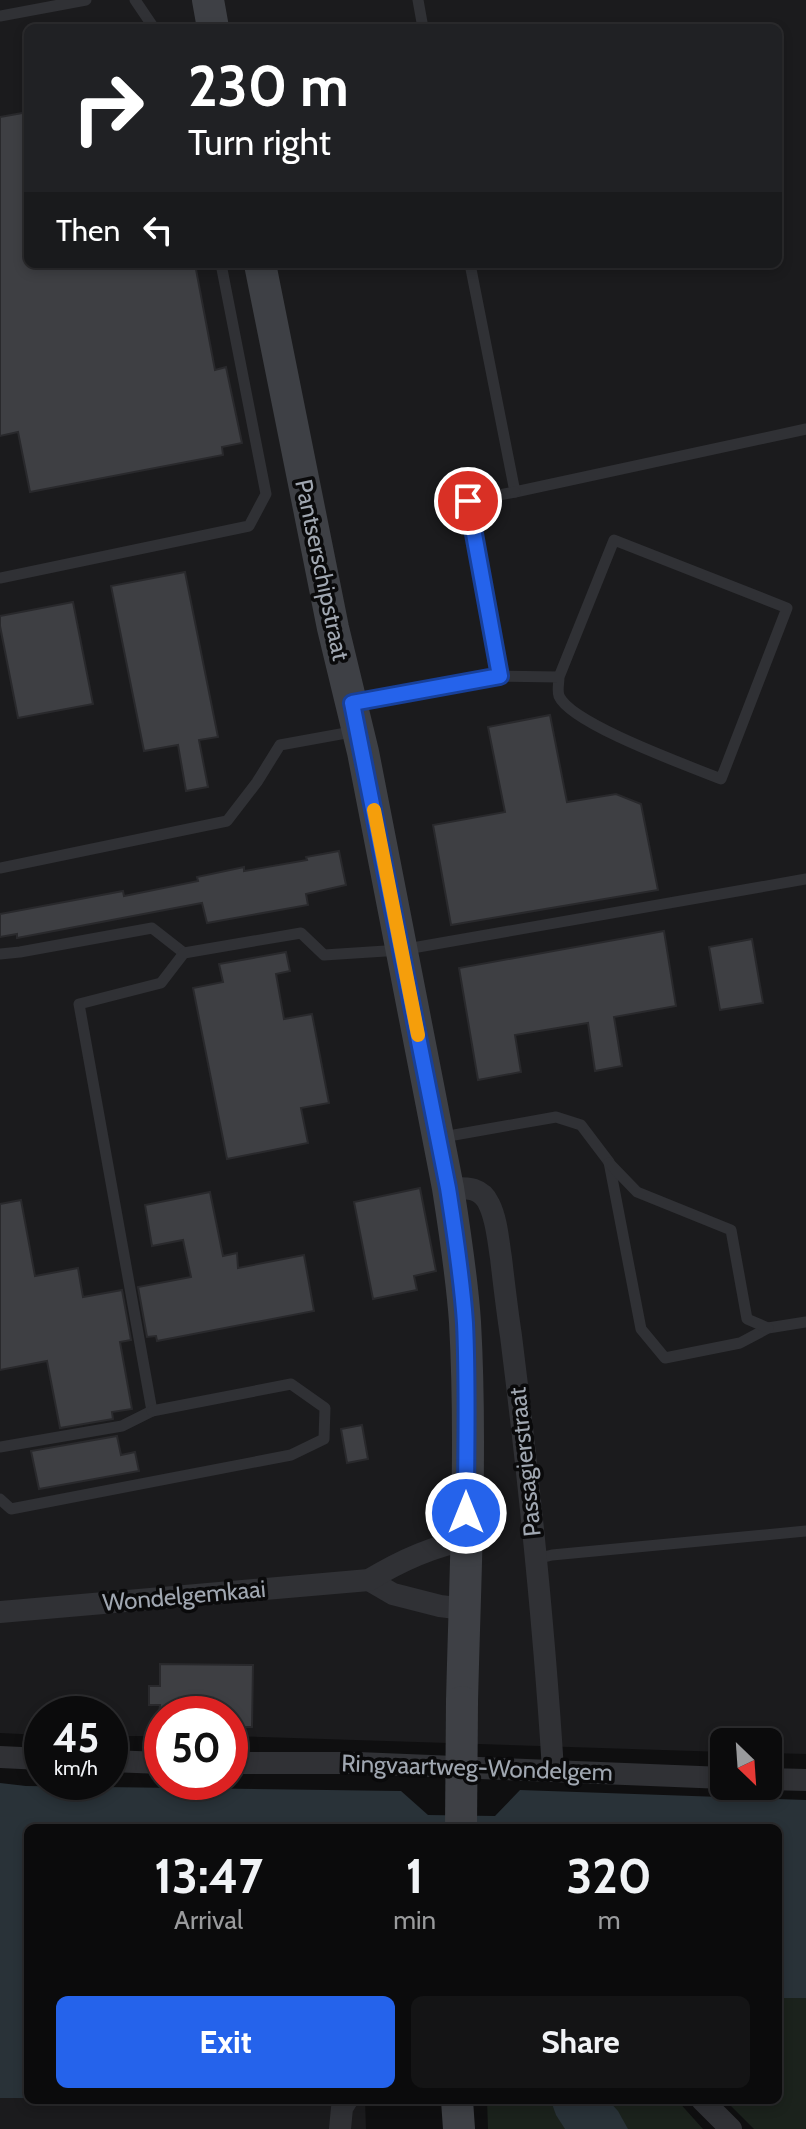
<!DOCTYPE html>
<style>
:root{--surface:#0b0b0c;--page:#141415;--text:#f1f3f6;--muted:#9a9b9d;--line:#2b2b2d;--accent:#2563eb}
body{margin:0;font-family:Cabin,sans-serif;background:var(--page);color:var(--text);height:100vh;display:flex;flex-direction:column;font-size:30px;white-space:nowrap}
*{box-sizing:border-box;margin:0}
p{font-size:26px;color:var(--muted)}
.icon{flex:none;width:44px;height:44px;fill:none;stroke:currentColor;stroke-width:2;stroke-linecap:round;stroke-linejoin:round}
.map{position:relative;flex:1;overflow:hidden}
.side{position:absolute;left:24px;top:1824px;width:758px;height:280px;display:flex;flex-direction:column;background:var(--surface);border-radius:12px;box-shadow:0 4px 12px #0003,0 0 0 2px var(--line)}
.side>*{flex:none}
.banner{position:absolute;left:24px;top:24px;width:758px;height:244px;border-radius:12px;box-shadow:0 4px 12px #0003,0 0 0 2px var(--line);background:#202124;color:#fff;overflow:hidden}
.needle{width:52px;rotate:155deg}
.controls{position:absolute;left:710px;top:1728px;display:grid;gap:16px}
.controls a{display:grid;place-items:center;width:72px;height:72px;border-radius:12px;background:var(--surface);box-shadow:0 4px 12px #0003,0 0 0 2px var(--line);font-size:40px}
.speed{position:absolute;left:24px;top:1696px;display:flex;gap:16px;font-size:40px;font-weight:700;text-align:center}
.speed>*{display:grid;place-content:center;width:104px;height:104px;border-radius:50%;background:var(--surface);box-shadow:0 4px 12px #0003,0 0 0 2px var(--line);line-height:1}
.speed small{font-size:20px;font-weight:400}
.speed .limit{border:12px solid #d22;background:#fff;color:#111}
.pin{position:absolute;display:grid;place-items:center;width:68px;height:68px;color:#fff;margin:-34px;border:4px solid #fff;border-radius:50%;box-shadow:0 2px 8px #0007}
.me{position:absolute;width:88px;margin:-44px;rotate:0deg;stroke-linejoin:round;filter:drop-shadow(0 0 6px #0008)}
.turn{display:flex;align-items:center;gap:28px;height:168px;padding:0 32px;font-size:36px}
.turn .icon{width:104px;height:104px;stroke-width:2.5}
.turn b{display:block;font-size:56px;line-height:68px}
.then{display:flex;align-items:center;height:76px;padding:0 32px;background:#0003;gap:16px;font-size:30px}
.eta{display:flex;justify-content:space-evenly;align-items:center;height:136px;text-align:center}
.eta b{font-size:48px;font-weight:800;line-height:56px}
.button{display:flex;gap:16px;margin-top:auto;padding:16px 32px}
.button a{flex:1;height:92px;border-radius:12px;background:var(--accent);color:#fff;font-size:32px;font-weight:800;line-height:92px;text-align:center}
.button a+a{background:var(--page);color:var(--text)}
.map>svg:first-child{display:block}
.built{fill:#1b1b1d;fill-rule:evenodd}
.green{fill:#1b221c}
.water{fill:#293238}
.building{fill:#3e3f43;stroke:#29292c;stroke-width:2}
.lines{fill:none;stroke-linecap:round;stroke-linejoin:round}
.service{stroke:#303135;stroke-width:11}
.minor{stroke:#303135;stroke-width:22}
.secondary{stroke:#3e4045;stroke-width:32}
.secondary-bridge{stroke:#3e4045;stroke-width:32}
.route-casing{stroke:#184099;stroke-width:20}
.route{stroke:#2563eb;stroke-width:14}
.slow{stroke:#f59e0b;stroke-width:14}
.labels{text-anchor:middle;stroke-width:7;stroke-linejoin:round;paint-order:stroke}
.street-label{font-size:24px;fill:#a0a7b1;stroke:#0a0a0b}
</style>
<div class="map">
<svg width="806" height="2129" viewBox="0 0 806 2129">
<rect width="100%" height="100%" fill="#0f0f10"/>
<g class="built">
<path d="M0,0h806v1754l-38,-1v-11h-44v10l-494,-16v-22h-68v22h-52v-22h-68v21l-42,-2zM28,28h750v236h-750z"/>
<path d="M0,2096h28v4h337l1,29h-366z"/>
</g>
<g class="green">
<path d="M778,1998h28v131h-52l-29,-29h53z"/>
<path d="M487,2100h190l26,29h-215z"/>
</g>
<g class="water">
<path d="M0,1783l26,3 375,5 27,24 67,1 25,-26 286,10v198h-28v-170h-750v270h-28z"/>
<path d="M552,2100h56l10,11 10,18h-63l-9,-14 -5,-14z"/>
</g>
<g class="building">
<path d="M28,112v152h167l20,106 11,-3 16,76 -20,4 1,8 -193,37 -12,-60 -18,4v-319z"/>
<path d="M185,572l33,165 -19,3 9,47 -22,4 -8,-46 -34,6 -33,-165z"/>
<path d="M73,602l20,102 -75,14 -18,-92v-10z"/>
<path d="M550,715l17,87 49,-8 25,10 17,86 -207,35 -18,-100 72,-13 -17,-85z"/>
<path d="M339,851l7,34 -40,9 2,11 -101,18 -5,-20 -185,35v-4l-17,3v-23l123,-23 1,5 74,-15 -1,-4 47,-10v4l63,-11 -1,-3z"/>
<path d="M664,931l12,75 -62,11 8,49 -27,5 -7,-48 -73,12 6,37 -43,8 -19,-112z"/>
<path d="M752,939l11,64 -43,7 -11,-63z"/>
<path d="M286,952l4,19 -14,3 8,45 28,-5 17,89 -28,5 7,35 -81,16 -34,-171 30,-6 -4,-18z"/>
<path d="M420,1188l16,83 -22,5 3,14 -44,9 -19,-97z"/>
<path d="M210,1192l13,64 14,-3 1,15 66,-13 10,56 -157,30 -1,-5 -9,1 -9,-50 53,-10 -8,-37 -31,6 -7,-41z"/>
<path d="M21,1200l14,76 43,-8 5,29 39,-7 9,50 -11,2 12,67 -20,3 1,7 -53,9 -13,-67 -47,9v-166z"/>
<path d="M362,1425l6,34 -21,4 -6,-34z"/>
<path d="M117,1436l4,19 14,-3 4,19 -100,18 -8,-38z"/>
<path d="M160,1664l93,1 -1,62h-22v-13h-71l1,-9h-11v-19h11z"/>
</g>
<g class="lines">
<g class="service">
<path d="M135,0l19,28"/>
<path d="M418,0l5,28"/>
<path d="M0,16l86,-16"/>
<path d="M470,264l45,228 291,-63"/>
<path d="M515,492l-47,9 32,175 59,1c0,6 -2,13 0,19 12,28 130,70 162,83l66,-171 -173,-68 -55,137"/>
<path d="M0,578l249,-52 17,-32 -45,-230"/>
<path d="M355,702l145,-26"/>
<path d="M0,868l227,-47 30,-39 23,-37 77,-14"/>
<path d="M0,954l20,-2 132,-24 32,25"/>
<path d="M443,1137l113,-20 25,8 28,37 32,167 24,29 75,-15 28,-15 38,-6"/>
<path d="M609,1163l28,29 94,38 16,89 21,9"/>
<path d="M0,1447l122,-21 30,-15 -73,-407 82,-21 23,-30 117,-20 23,22 77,-5 405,-71"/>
<path d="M0,1499l11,10 280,-54 33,-16 1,-31 -34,-24 -139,27"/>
<path d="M536,1559l16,-4 254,-24"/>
</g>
<g class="minor">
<path d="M448,1188c17,0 33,-2 41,16 8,16 9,36 12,54 3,26 6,52 10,78 18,144 33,289 42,434"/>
<path d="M369,1580l24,14 47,12 24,3"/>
<path d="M0,1612l369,-32c31,-19 61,-33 97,-40"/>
<path d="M0,1757l42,2"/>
<path d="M110,1761l52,2"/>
<path d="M230,1763h128l366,15"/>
<path d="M768,1779l38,1"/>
<path d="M702,2100l29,29"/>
<path d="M340,2129l2,-21 5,-8"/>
</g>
<g class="secondary">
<path d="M208,0l5,28"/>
<path d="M260,264l73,364 30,124 85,436c7,45 14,89 17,134 7,125 0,254 -3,380"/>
<path d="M457,2100l2,29"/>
</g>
<path class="secondary-bridge" d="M461,1828l1,-126"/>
</g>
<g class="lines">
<g class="route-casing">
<path id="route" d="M466,1513c0,-64 2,-127 -1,-190 -3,-46 -10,-90 -17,-135l-96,-485 148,-27 -32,-175"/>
</g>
<use href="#route" class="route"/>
<path class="slow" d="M374,810l44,225"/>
</g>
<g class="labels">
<g class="street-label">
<text transform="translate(322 570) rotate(78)" y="8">Pantserschipstraat</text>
<text transform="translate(525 1462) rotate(-96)" y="8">Passagierstraat</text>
<text transform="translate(184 1596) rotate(-5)" y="8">Wondelgemkaai</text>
<text transform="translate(477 1768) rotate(2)" y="8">Ringvaartweg-Wondelgem</text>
</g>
</g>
</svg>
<div class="controls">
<a><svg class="needle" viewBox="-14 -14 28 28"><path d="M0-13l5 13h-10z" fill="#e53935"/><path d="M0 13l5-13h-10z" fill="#9a9b9d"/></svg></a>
</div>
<div class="speed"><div>45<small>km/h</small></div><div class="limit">50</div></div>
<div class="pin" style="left:468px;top:501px;background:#d93025"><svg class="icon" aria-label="arrive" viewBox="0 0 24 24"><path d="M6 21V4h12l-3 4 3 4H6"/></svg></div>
<svg class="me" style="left:466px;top:1513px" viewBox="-20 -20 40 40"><circle r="17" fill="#2563eb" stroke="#fff" stroke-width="3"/><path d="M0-11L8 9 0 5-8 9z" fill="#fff"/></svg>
<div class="banner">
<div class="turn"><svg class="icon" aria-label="right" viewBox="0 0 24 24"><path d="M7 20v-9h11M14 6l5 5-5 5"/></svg><div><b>230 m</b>Turn right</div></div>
<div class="then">Then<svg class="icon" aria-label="left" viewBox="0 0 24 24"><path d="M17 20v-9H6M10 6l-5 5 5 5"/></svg></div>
</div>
<section class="side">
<div class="eta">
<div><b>13:47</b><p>Arrival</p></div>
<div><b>1</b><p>min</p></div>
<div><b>320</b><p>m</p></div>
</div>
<div class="button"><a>Exit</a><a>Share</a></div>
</section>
</div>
